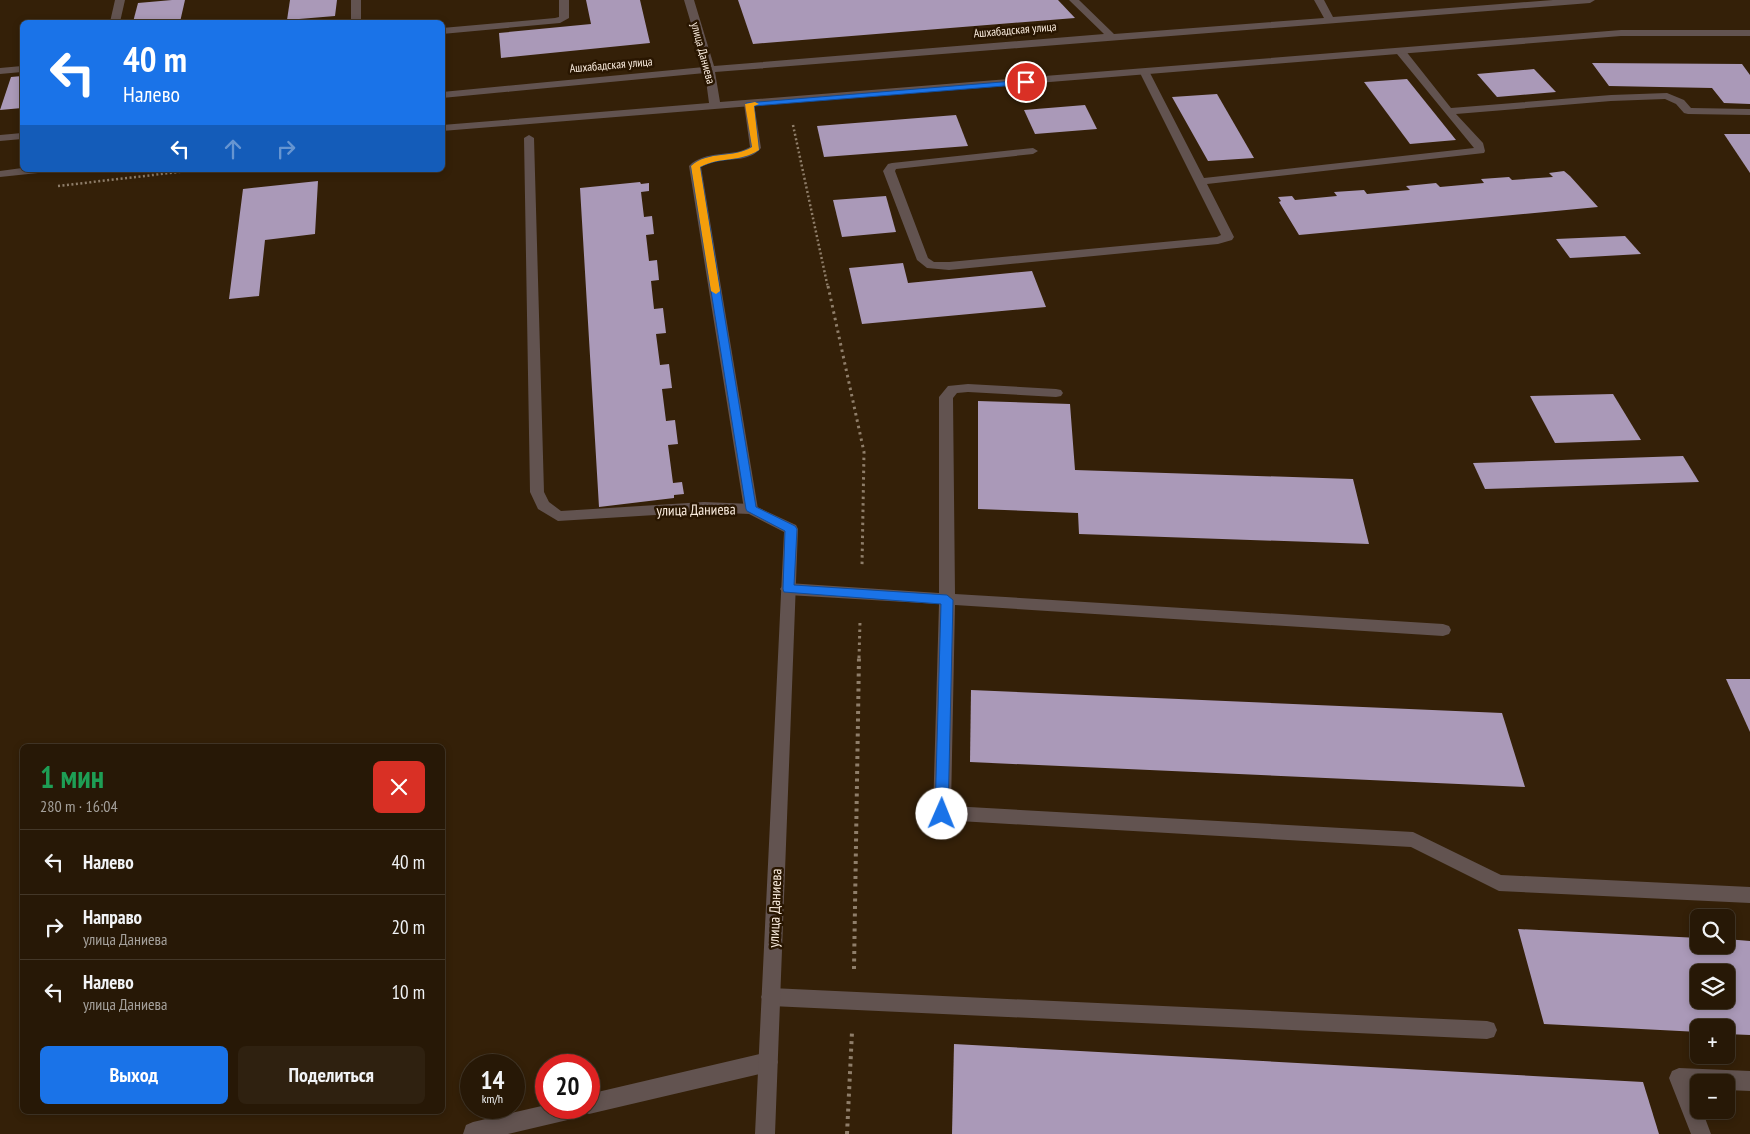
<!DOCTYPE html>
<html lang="ru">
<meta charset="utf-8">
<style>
:root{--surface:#271806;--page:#2f2110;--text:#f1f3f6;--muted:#a4a09b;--line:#433728;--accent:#1a73e8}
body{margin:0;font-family:"PT Sans Narrow",sans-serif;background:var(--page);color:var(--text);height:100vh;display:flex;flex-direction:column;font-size:19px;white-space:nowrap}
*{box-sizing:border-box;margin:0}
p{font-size:16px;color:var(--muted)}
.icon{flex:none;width:28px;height:28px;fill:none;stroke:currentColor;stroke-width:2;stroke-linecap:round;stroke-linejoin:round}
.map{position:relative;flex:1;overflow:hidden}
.details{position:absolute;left:20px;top:744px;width:425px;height:370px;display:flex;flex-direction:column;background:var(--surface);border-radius:8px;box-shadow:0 2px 8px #0003,0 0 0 1px var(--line)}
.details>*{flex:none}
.banner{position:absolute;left:20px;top:20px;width:425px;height:152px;border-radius:8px;box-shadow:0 2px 8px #0003,0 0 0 1px var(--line);background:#1a73e8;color:#fff;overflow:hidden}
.buttons{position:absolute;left:1690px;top:909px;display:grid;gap:10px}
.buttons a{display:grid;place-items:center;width:45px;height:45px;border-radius:8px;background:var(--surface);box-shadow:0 2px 8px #0003,0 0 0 1px var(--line);font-size:25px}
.speed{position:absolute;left:460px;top:1054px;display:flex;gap:10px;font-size:25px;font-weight:700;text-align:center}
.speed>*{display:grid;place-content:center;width:65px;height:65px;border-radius:50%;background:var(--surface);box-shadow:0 2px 8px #0003,0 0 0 1px var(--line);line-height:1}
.speed small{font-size:12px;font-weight:400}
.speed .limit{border:8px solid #d22;background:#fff;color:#111}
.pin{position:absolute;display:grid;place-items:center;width:42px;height:42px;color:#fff;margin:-21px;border:2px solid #fff;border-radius:50%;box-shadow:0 1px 5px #0007}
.me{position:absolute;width:55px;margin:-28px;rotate:1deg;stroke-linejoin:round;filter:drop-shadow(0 0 4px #0008)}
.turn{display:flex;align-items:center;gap:18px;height:105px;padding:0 20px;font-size:22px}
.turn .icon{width:65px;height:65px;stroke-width:2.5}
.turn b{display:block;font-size:35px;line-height:42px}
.lanes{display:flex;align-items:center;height:48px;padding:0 20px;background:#0003;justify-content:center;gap:25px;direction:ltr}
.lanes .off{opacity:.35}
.round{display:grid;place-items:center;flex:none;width:52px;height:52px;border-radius:8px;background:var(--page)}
.head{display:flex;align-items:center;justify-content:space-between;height:85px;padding:0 20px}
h1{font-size:30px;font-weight:800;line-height:38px;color:#1e9e55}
.action{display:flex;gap:10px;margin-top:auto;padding:10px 20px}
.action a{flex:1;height:58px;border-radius:8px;background:var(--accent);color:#fff;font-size:20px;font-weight:800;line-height:58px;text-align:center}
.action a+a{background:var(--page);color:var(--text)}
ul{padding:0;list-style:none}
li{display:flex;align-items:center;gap:15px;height:65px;padding:0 20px;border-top:1px solid var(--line)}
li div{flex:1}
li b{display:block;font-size:19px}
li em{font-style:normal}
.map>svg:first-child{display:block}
.building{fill:#aa99b8;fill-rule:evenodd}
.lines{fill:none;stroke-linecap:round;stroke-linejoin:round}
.path-far2{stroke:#8f7e6a;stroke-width:2.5;stroke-dasharray:2 2.5;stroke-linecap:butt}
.path-far1{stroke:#8f7e6a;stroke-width:3;stroke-dasharray:2.5 4;stroke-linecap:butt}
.path{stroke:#8f7e6a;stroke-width:4;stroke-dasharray:3 4.5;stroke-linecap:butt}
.service{fill:#625350;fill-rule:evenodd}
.minor{fill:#625350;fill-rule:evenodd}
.route{fill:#1a73e8;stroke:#114b97}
.slow{fill:#f59e0b}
.labels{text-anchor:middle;stroke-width:5;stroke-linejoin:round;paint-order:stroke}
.far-street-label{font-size:12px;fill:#fbeddf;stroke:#291601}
.street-label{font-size:15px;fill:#fbeddf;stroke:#291601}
</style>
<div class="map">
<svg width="1750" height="1134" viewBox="0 0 1750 1134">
<rect width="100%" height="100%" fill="#342008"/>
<g class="building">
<path d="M172,0h13l-5,22h-47l5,-19z"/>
<path d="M290,0h47l-2,16 -48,4z"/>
<path d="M586,0h54l10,43 -149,15 -2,-25 92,-9z"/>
<path d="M738,0h320l17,18 -322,26z"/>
<path d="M1592,63l150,1 8,11v29l-26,-1 -12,-15 -103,-2z"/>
<path d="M1534,69l22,23 -59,5 -20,-23z"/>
<path d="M22,76v32l-22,2 11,-33z"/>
<path d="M1407,79l49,61 -46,4 -46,-62z"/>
<path d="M1217,94l37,64 -46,3 -36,-64z"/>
<path d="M1085,105l12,24 -62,5 -11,-24z"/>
<path d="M956,115l12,31 -144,11 -7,-31z"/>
<path d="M1724,134h26v39z"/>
<path d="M1564,171l6,5 28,31 -299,28 -20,-33 2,-1 -3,-4 14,-1 3,4 42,-4 -3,-4 30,-2 3,4 43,-4 -4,-4 30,-3 4,4 44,-4 -3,-4 28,-2 3,3 41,-3 -4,-4z"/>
<path d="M318,181l-3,53 -50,6 -6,56 -30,3 14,-110z"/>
<path d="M640,182l1,2 8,-1v8l-8,1 3,25 8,-1 2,18 -8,1 3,26 8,-1 2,20 -8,1 3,28 9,-1 3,25 -10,1 4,31 9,-1 3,24 -10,1 4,32 9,-1 3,24 -10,1 5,38 9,-1 2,12 -10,1v3l-75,9 -19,-319z"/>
<path d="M886,196l10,36 -54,5 -9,-37z"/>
<path d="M1625,236l16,18 -71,4 -14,-19z"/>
<path d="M903,263l5,20 124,-12 14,36 -184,17 -13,-56z"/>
<path d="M1613,394l28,46 -86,3 -25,-47z"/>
<path d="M978,401l92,3 5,66 278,9 16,65 -290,-10 -1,-21 -100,-4z"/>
<path d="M1683,456l16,26 -214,7 -12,-26z"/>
<path d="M1726,679h24v53z"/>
<path d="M971,690l531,23 23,74 -555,-25z"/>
<path d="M1518,929l181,9v7h27v-6l24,2v94l-24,-1v-6h-27v4l-155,-8zM1699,972h27v28h-27z"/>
<path d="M954,1044l689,38 16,52h-707z"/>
</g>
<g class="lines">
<g class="path-far2">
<path d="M793,125l35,163"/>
<path d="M58,186l138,-16"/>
</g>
<g class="path-far1">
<path d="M828,286l36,166 -2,114"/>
<path d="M859,658l1,-36"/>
</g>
<g class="path">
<path d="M854,969l5,-313"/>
<path d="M847,1134l5,-102"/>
</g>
<g class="service">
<path d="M115,0h10l-5,22h-10z"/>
<rect x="351" y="0" width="10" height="22"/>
<path d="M559,0h10v18l-9,5 -118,11v-6l113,-10 4,-1z"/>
<path d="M1401,49l4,1 46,58 160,-13 56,-2 17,7 7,8 59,1v6l-62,-1 -4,-1 -8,-9 -11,-5 -54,2 -155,13 27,29 2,8 -1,2 -277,31 27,53 -2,3 -14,4 -269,26 -22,-2 -10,-8 -34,-89 5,-7 4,-1 141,-15 5,3 -5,3 -137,15 -1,2 33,87 6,4h15l268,-25 4,-2 -81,-162 1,-2 4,-1 5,3 54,105 270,-30 -77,-94 -1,-2z"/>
<path d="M22,66v6l-22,2v-6z"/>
<path d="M749,101l5,3 7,44c-12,14 -29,10 -45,13 -5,1 -10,4 -15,6l57,342 -2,4h-10l-2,-4 -55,-343c17,-17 43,-8 61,-19l-6,-43z"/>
<path d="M968,384l88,5 5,1 2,3 -2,3 -5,1 -88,-5 -11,1 -4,5 2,196 488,30 6,2 2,4 -2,4 -6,2 -488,-31 -4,201 462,26 88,43 249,12v16l-251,-12 -88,-44 -469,-27 -6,-2 -3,-5 6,-209 -151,-9 -5,-2 -3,-4 3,-4 5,-2 151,10v-196l9,-11z"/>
<path d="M771,988l716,33 7,2 3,7 -3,7 -7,2 -716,-33 -7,-3 -3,-6 3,-6z"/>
<path d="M768,1052l7,3 3,7 -3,7 -7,3 -179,42 -5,-2 -1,3 -7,3 -68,16h-45l3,-9 7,-3 73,-17v3h43v-14z"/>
<path d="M1679,1068l71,3v20l-24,-1v-8h-27v7l-6,-1 6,15v7h3l9,24h-20l-22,-56 3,-7z"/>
</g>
<g class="minor">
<path d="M684,0h10l20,66 390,-32 -35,-34h10l35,34 210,-16 -10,-18h10l9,17 220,-17h42l-5,3 -875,69 5,30 901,-72h129v6h-129l-1179,95v-6l267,-22 -4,-30 -263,25v-6l262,-25z"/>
<path d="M22,133v6l-22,2v-6z"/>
<path d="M529,135l5,3 10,354 5,10 12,9 143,-9 47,2 45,21 2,4 -23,605h-20l29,-602 -35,-18 -45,-2 -146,9 -20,-12 -8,-17 -6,-354z"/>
<path d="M22,168v2h22l-6,3 -38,4v-6z"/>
</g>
</g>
<path class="route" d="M1026,80h3v4l-275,22 5,44c-20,13 -38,6 -59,17l56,340 39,19 2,3 -3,56 153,10 6,5 -5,214 -2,3 -4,2 -5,-2 -2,-3 6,-210 -157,-12 -1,-3 2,-58 -38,-20 -1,-2 -55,-343c18,-16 42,-7 61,-19l-6,-44z"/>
<path class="slow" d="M755,102l4,2 -5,2 5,44c-20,13 -38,6 -59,17l20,124 -4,3 -5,-3 -20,-125c18,-16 42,-7 61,-19l-7,-43z"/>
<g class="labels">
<g class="far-street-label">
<text transform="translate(1015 30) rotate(-5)" y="4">Ашхабадская улица</text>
<text transform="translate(703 53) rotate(75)" y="4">улица Даниева</text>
<text transform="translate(611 65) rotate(-5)" y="4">Ашхабадская улица</text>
</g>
<g class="street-label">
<text transform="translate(696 510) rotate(-1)" y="5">улица Даниева</text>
<text transform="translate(775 908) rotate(-88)" y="5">улица Даниева</text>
</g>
</g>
</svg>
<div class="buttons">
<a><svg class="icon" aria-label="search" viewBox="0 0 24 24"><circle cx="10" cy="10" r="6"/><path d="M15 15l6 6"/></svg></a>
<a><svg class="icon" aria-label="layers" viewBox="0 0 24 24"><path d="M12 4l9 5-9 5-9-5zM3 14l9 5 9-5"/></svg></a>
<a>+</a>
<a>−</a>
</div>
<div class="speed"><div>14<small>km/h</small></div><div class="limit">20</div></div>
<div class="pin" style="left:1026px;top:82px;background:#d93025"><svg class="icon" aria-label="arrive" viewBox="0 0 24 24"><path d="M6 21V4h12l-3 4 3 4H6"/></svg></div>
<svg class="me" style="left:942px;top:814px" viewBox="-20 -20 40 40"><circle r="19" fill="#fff"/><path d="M0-13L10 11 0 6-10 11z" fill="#1a73e8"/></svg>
<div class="banner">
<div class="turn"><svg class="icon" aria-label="left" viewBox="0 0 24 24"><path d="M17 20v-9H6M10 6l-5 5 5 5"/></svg><div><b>40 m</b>Налево</div></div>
<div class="lanes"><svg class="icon" aria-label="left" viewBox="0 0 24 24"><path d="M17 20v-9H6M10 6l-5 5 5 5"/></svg><svg class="icon off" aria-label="ahead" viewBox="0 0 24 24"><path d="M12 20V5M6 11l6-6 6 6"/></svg><svg class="icon off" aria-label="right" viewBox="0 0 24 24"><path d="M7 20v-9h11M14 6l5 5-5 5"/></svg></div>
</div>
<section class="details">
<div class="head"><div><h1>1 мин</h1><p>280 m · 16:04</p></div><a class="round" style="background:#d93025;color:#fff"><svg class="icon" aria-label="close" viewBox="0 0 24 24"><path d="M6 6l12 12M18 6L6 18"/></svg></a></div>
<ul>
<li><svg class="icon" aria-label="left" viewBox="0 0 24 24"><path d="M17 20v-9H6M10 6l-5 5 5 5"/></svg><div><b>Налево</b></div><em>40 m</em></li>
<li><svg class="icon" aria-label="right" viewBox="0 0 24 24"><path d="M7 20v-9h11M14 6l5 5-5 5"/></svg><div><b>Направо</b><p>улица Даниева</p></div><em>20 m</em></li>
<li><svg class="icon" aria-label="left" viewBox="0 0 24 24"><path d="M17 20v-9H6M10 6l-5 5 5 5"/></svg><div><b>Налево</b><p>улица Даниева</p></div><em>10 m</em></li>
</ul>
<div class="action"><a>Выход</a><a>Поделиться</a></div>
</section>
</div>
